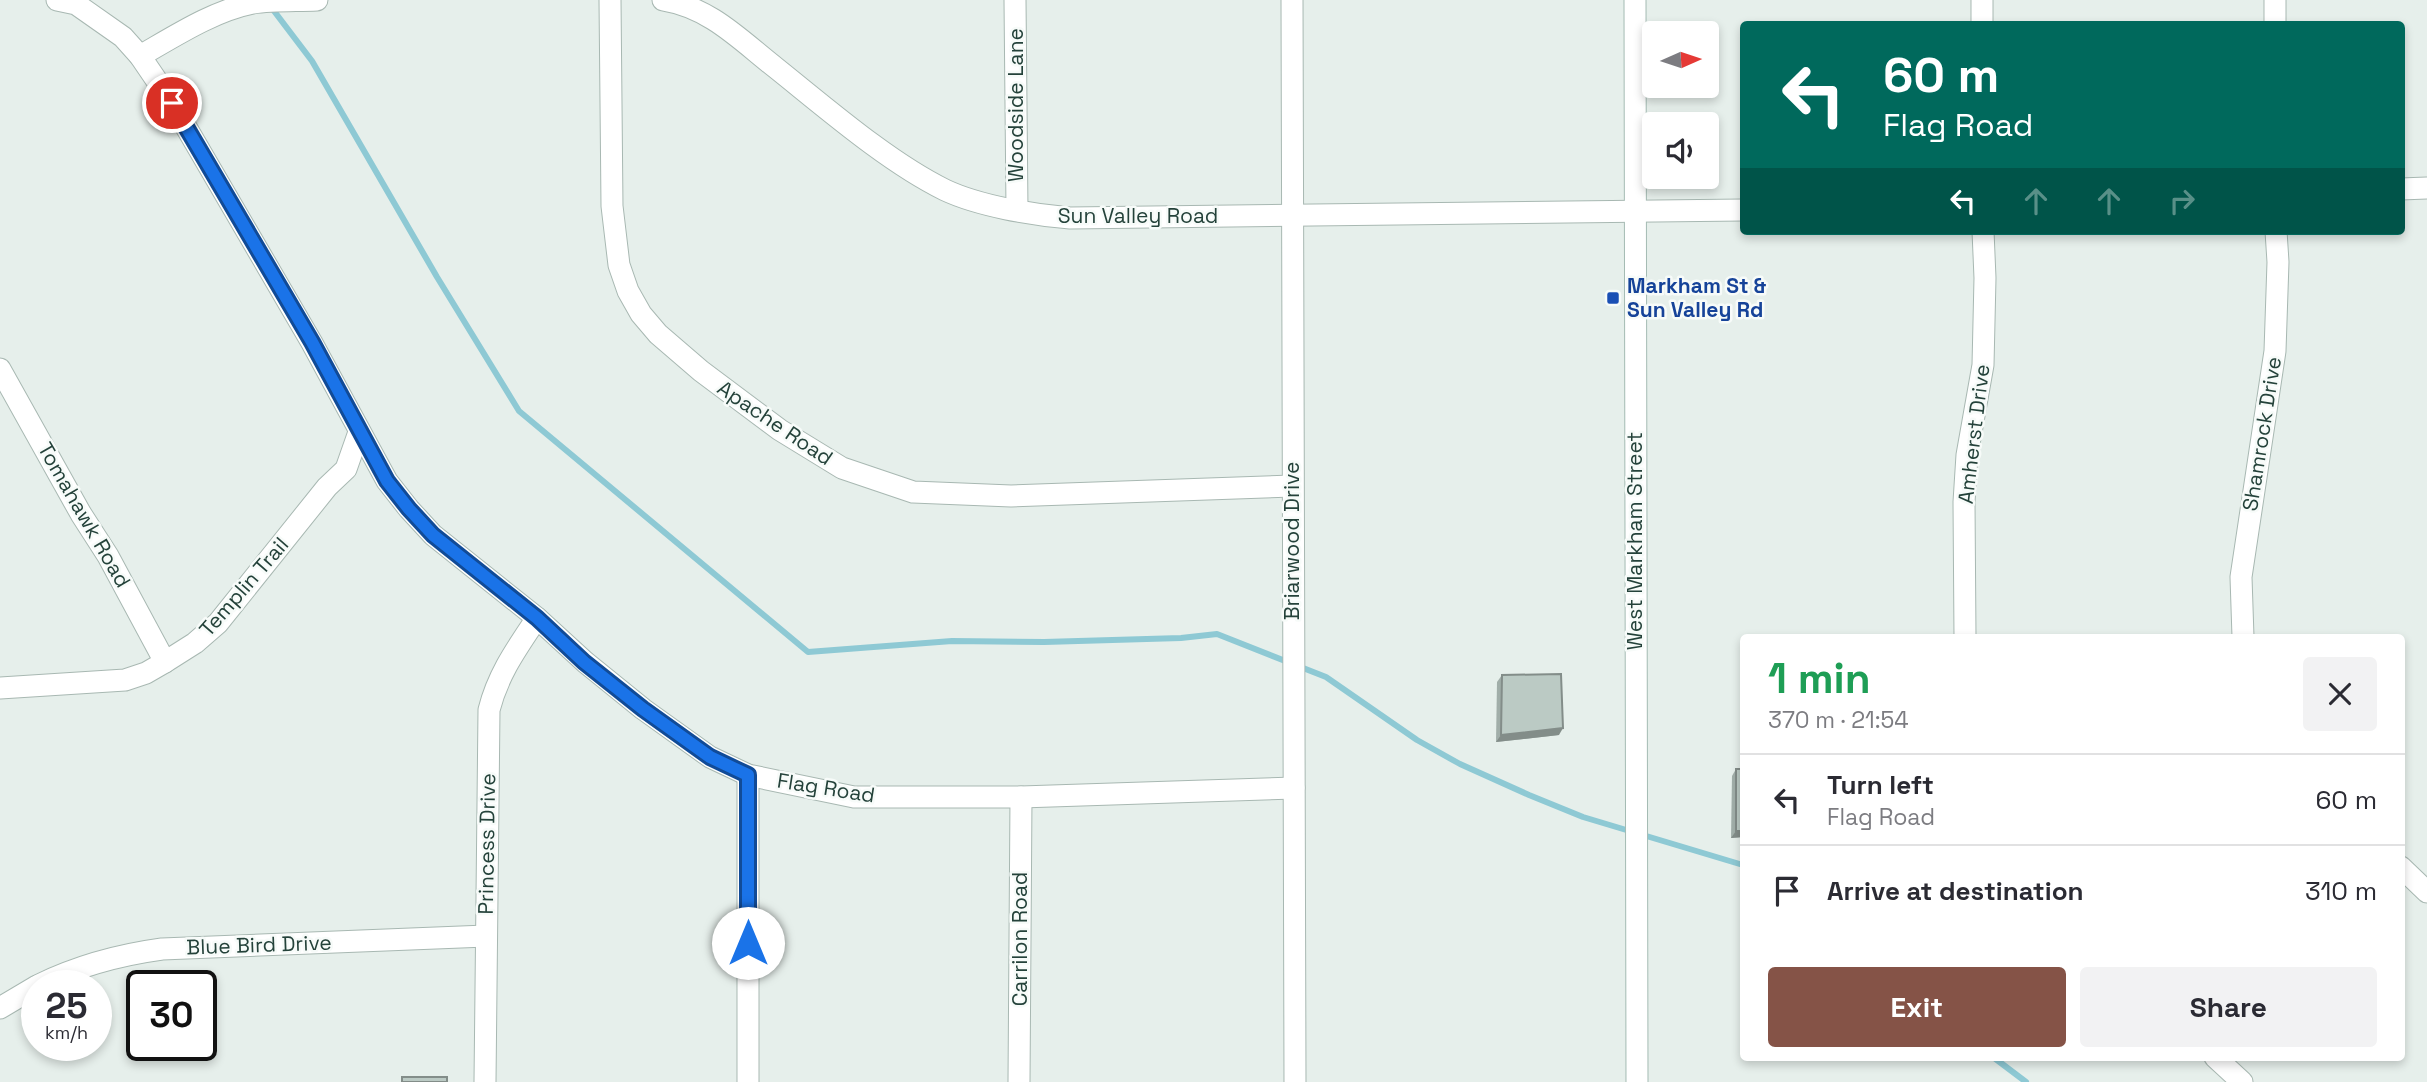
<!DOCTYPE html>
<meta charset="utf-8">
<style>
:root{--surface:#fff;--page:#f2f2f3;--text:#2b2b33;--muted:#7c7c81;--line:#e1e1e2;--accent:#855347}
body{margin:0;font-family:"Space Grotesk",sans-serif;background:var(--page);color:var(--text);height:100vh;display:flex;flex-direction:column;font-size:26px;white-space:nowrap}
*{box-sizing:border-box;margin:0}
p{font-size:23px;color:var(--muted)}
.icon{flex:none;width:38px;height:38px;fill:none;stroke:currentColor;stroke-width:2;stroke-linecap:round;stroke-linejoin:round}
.map{position:relative;flex:1;overflow:hidden}
.drawer{position:absolute;left:1740px;top:634px;width:665px;height:427px;display:flex;flex-direction:column;background:var(--surface);border-radius:7px;box-shadow:0 4px 10px #0003}
.drawer>*{flex:none}
.hud{position:absolute;left:1740px;top:21px;width:665px;height:214px;border-radius:7px;box-shadow:0 4px 10px #0003;background:#00695c;color:#fff;overflow:hidden}
.needle{width:46px;rotate:87deg}
.fabs{position:absolute;left:1642px;top:21px;display:grid;gap:14px}
.fabs a{display:grid;place-items:center;width:77px;height:77px;border-radius:7px;background:var(--surface);box-shadow:0 4px 10px #0003;font-size:35px}
.speed{position:absolute;left:21px;top:970px;display:flex;gap:14px;font-size:35px;font-weight:700;text-align:center}
.speed>*{display:grid;place-content:center;width:91px;height:91px;border-radius:50%;background:var(--surface);box-shadow:0 4px 10px #0003;line-height:1}
.speed small{font-size:18px;font-weight:400}
.speed .limit{border:4px solid #111;border-radius:10px;background:#fff;color:#111}
.pin{position:absolute;display:grid;place-items:center;width:60px;height:60px;color:#fff;margin:-30px;border:4px solid #fff;border-radius:50%;box-shadow:0 2px 7px #0007}
.me{position:absolute;width:77px;margin:-38px;rotate:0deg;stroke-linejoin:round;filter:drop-shadow(0 0 5px #0008)}
.turn{display:flex;align-items:center;gap:24px;height:147px;padding:0 28px;font-size:32px}
.turn .icon{width:91px;height:91px;stroke-width:2.5}
.turn b{display:block;font-size:49px;line-height:60px}
.lanes{display:flex;align-items:center;height:66px;padding:0 28px;background:#0003;justify-content:center;gap:35px;direction:ltr}
.lanes .off{opacity:.35}
.round{display:grid;place-items:center;flex:none;width:74px;height:74px;border-radius:7px;background:var(--page)}
.summary{display:flex;align-items:center;justify-content:space-between;height:119px;padding:0 28px}
h1{font-size:42px;font-weight:700;line-height:52px;color:#1e9e55}
.action{display:flex;gap:14px;margin-top:auto;padding:14px 28px}
.action a{flex:1;height:80px;border-radius:7px;background:var(--accent);color:#fff;font-size:28px;font-weight:700;line-height:80px;text-align:center}
.action a+a{background:var(--page);color:var(--text)}
ul{padding:0;list-style:none}
li{display:flex;align-items:center;gap:21px;height:91px;padding:0 28px;border-top:2px solid var(--line)}
li div{flex:1}
li b{display:block;font-size:26px}
li em{font-style:normal}
.map>svg:first-child{display:block}
.lines{fill:none;stroke-linecap:round;stroke-linejoin:round}
.stream{stroke:#8ec9d4;stroke-width:6}
.minor-casing{stroke:#a8b8b2;stroke-width:23}
.secondary-casing{stroke:#a4bbb3;stroke-width:23}
.minor{stroke:#fff;stroke-width:21}
.secondary{stroke:#fff;stroke-width:21}
.wall{fill:#a1aea9}
.shaded-wall{fill:#838d89}
.building{fill:#bbcac4;stroke:#838d89;stroke-width:2}
.route-casing{stroke:#114b97;stroke-width:18}
.route{stroke:#1a73e8;stroke-width:12}
.transit-dot{fill:#1a4fb4;stroke:#f7fbf9;stroke-width:2.5}
.labels{text-anchor:middle;stroke-width:5;stroke-linejoin:round;paint-order:stroke}
.street-label{font-size:21px;fill:#24423a;stroke:#f7fbf9}
.transit-label{font-size:21px;font-weight:bold;fill:#164399;stroke:#f7fbf9;text-anchor:start}
</style>
<div class="map">
<svg width="2427" height="1082" viewBox="0 0 2427 1082">
<rect width="100%" height="100%" fill="#e6efeb"/>
<g class="lines">
<g class="stream">
<path d="M271,7l41,54 125,216 82,134 289,241 144,-11 92,1 137,-4 36,-4 109,43 91,63 43,24 69,31 54,22 160,48"/>
<path d="M1993,1057l33,25"/>
</g>
<g class="minor-casing">
<g id="minor">
<path d="M57,0l19,4 47,33 17,19 32,47 140,240 75,138 22,28 24,26 104,83 48,44 58,47 67,48 38,18 106,22h167l273,-9"/>
<path d="M610,0l2,206 7,59 9,26 13,23 17,20 43,37 79,59 62,38 71,24 98,4 281,-10"/>
<path d="M663,0c48,8 77,40 113,68 50,40 112,94 169,122 34,16 88,25 125,28l673,-8"/>
<path d="M1015,0l2,210"/>
<path d="M1292,0l3,1082"/>
<path d="M1982,0v24"/>
<path d="M2275,0v24"/>
<path d="M140,56c35,-20 73,-45 113,-53 20,-3 44,-2 64,-3"/>
<path d="M2401,189l26,-1"/>
<path d="M0,369l81,145 27,42 57,106"/>
<path d="M1965,637l-1,-135 3,-47 16,-90 2,-87 -2,-47"/>
<path d="M2243,637l-2,-60 34,-226 3,-89 -2,-31"/>
<path d="M0,688l125,-8 21,-7 19,-11 30,-19 23,-20 109,-136 19,-18 13,-37"/>
<path d="M748,775v307"/>
<path d="M2401,867l26,25"/>
<path d="M39,985c39,-19 79,-30 123,-36l324,-13"/>
<path d="M0,1008l37,-22"/>
<path d="M2215,1057l27,25"/>
<path d="M485,1082l4,-372c9,-36 28,-62 48,-92"/>
<path d="M1019,1082l2,-285"/>
</g>
</g>
<g class="secondary-casing">
<path id="secondary" d="M1635,0l2,1082"/>
</g>
<use href="#minor" class="minor"/>
<use href="#secondary" class="secondary"/>
</g>
<g class="wall">
<path d="M1502,675l57,60 -63,7 1,-60z"/>
<path d="M1736,769h7v68l-12,1 1,-62z"/>
</g>
<g class="shaded-wall">
<path d="M1563,728l-4,7 -63,7 5,-7z"/>
<path d="M1736,831h7v6l-12,1z"/>
</g>
<g class="building">
<path d="M1561,674l2,54 -62,7 1,-60z"/>
<rect x="1736" y="769" width="7" height="62"/>
<rect x="402" y="1077" width="45" height="5"/>
</g>
<g class="lines">
<g class="route-casing">
<path id="route" d="M172,103l140,239 75,139 22,28 24,26 104,83 47,44 59,47 67,48 38,18v168"/>
</g>
<use href="#route" class="route"/>
</g>
<rect class="transit-dot" x="1606" y="291" width="14" height="14" rx="3.5"/>
<g class="labels">
<g class="street-label">
<text transform="translate(1016 105) rotate(-90)" y="7">Woodside Lane</text>
<text x="1138" y="223">Sun Valley Road</text>
<text transform="translate(775 423) rotate(34)" y="7">Apache Road</text>
<text transform="translate(1974 434) rotate(-83)" y="7">Amherst Drive</text>
<text transform="translate(2262 434) rotate(-81)" y="7">Shamrock Drive</text>
<text transform="translate(84 515) rotate(60)" y="7">Tomahawk Road</text>
<text transform="translate(1292 541) rotate(-90)" y="7">Briarwood Drive</text>
<text transform="translate(1635 541) rotate(-90)" y="7">West Markham Street</text>
<text transform="translate(244 587) rotate(-49)" y="7">Templin Trail</text>
<text transform="translate(826 788) rotate(9)" y="7">Flag Road</text>
<text transform="translate(487 844) rotate(-89)" y="7">Princess Drive</text>
<text transform="translate(1020 939) rotate(-90)" y="7">Carrilon Road</text>
<text transform="translate(259 945) rotate(-2)" y="7">Blue Bird Drive</text>
</g>
<g class="transit-label">
<text x="1627" y="293">Markham St &amp;<tspan x="1627" dy="24">Sun Valley Rd</tspan></text>
</g>
</g>
</svg>
<div class="fabs">
<a><svg class="needle" viewBox="-14 -14 28 28"><path d="M0-13l5 13h-10z" fill="#e53935"/><path d="M0 13l5-13h-10z" fill="#7c7c81"/></svg></a>
<a><svg class="icon" aria-label="sound" viewBox="0 0 24 24"><path d="M4 9h4l5-4v14l-5-4H4zM17 9q2 3 0 6"/></svg></a>
</div>
<div class="speed"><div>25<small>km/h</small></div><div class="limit">30</div></div>
<div class="pin" style="left:172px;top:103px;background:#d93025"><svg class="icon" aria-label="arrive" viewBox="0 0 24 24"><path d="M6 21V4h12l-3 4 3 4H6"/></svg></div>
<svg class="me" style="left:748px;top:943px" viewBox="-20 -20 40 40"><circle r="19" fill="#fff"/><path d="M0-13L10 11 0 6-10 11z" fill="#1a73e8"/></svg>
<div class="hud">
<div class="turn"><svg class="icon" aria-label="left" viewBox="0 0 24 24"><path d="M17 20v-9H6M10 6l-5 5 5 5"/></svg><div><b>60 m</b>Flag Road</div></div>
<div class="lanes"><svg class="icon" aria-label="left" viewBox="0 0 24 24"><path d="M17 20v-9H6M10 6l-5 5 5 5"/></svg><svg class="icon off" aria-label="ahead" viewBox="0 0 24 24"><path d="M12 20V5M6 11l6-6 6 6"/></svg><svg class="icon off" aria-label="ahead" viewBox="0 0 24 24"><path d="M12 20V5M6 11l6-6 6 6"/></svg><svg class="icon off" aria-label="right" viewBox="0 0 24 24"><path d="M7 20v-9h11M14 6l5 5-5 5"/></svg></div>
</div>
<section class="drawer">
<div class="summary"><div><h1>1 min</h1><p>370 m · 21:54</p></div><a class="round"><svg class="icon" aria-label="close" viewBox="0 0 24 24"><path d="M6 6l12 12M18 6L6 18"/></svg></a></div>
<ul>
<li><svg class="icon" aria-label="left" viewBox="0 0 24 24"><path d="M17 20v-9H6M10 6l-5 5 5 5"/></svg><div><b>Turn left</b><p>Flag Road</p></div><em>60 m</em></li>
<li><svg class="icon" aria-label="arrive" viewBox="0 0 24 24"><path d="M6 21V4h12l-3 4 3 4H6"/></svg><div><b>Arrive at destination</b></div><em>310 m</em></li>
</ul>
<div class="action"><a>Exit</a><a>Share</a></div>
</section>
</div>
